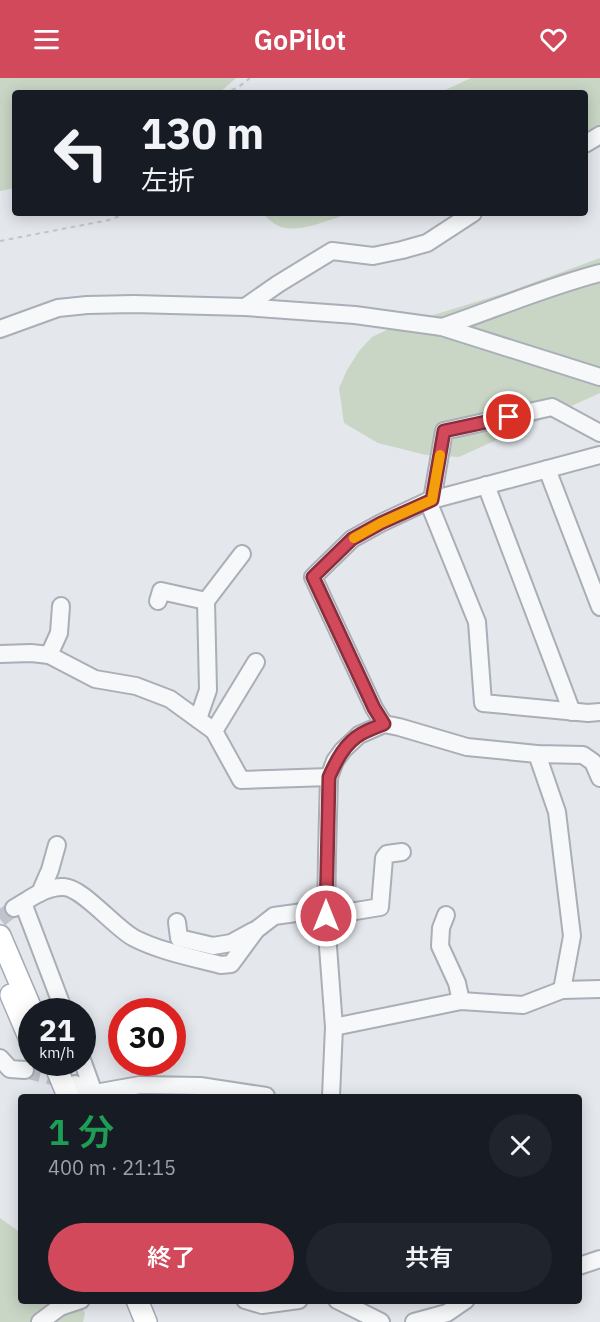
<!DOCTYPE html>
<html lang="ja">
<meta charset="utf-8">
<style>
:root{--surface:#171b24;--page:#20242c;--text:#f1f3f6;--muted:#9ea1a6;--accent:#d1495b}
body{margin:0;font-family:"IBM Plex Sans","Noto Sans JP",sans-serif;background:var(--page);color:var(--text);height:100vh;display:flex;flex-direction:column;font-size:22px;white-space:nowrap}
*{box-sizing:border-box;margin:0}
p{font-size:20px;color:var(--muted)}
.icon{flex:none;width:33px;height:33px;fill:none;stroke:currentColor;stroke-width:2;stroke-linecap:round;stroke-linejoin:round}
.map{position:relative;flex:1;overflow:hidden}
.side{position:absolute;left:18px;top:1016px;width:564px;height:210px;display:flex;flex-direction:column;background:var(--surface);border-radius:6px;box-shadow:0 3px 15px #0003}
.side>*{flex:none}
.hud{position:absolute;left:12px;top:12px;width:576px;height:126px;border-radius:6px;box-shadow:0 3px 15px #0003;background:#171b24;color:var(--text);overflow:hidden}
.speed{position:absolute;left:18px;top:920px;display:flex;gap:12px;font-size:30px;font-weight:700;text-align:center}
.speed>*{display:grid;place-content:center;width:78px;height:78px;border-radius:50%;background:var(--surface);box-shadow:0 3px 15px #0003;line-height:1}
.speed small{font-size:15px;font-weight:400}
.speed .limit{border:9px solid #d22;background:#fff;color:#111}
.pin{position:absolute;display:grid;place-items:center;width:51px;height:51px;color:#fff;margin:-26px;border:3px solid #fff;border-radius:50%;box-shadow:0 2px 6px #0007}
.me{position:absolute;width:66px;margin:-33px;rotate:0deg;stroke-linejoin:round;filter:drop-shadow(0 0 4px #0008)}
.turn{display:flex;align-items:center;gap:21px;height:126px;padding:0 30px;font-size:27px}
.turn .icon{width:78px;height:78px;stroke-width:2.5}
.turn b{display:block;font-size:42px;line-height:51px}
.round{display:grid;place-items:center;flex:none;width:63px;height:63px;border-radius:32px;background:var(--page)}
.headline{display:flex;align-items:center;justify-content:space-between;height:102px;padding:0 30px}
h1{font-size:36px;font-weight:600;line-height:45px;color:#1e9e55}
.cta{display:flex;gap:12px;margin-top:auto;padding:12px 30px}
.cta a{flex:1;height:69px;border-radius:36px;background:var(--accent);color:#fff;font-size:24px;font-weight:600;line-height:69px;text-align:center}
.cta a+a{background:var(--page);color:var(--text)}
header{display:flex;justify-content:space-between;align-items:center;height:78px;padding:0 30px;background:var(--accent);color:#fff;font-size:27px;font-weight:600}
.map>svg:first-child{display:block}
.green{fill:#c9d6c5}
.lines{fill:none;stroke-linecap:round;stroke-linejoin:round}
.minor-tunnel{stroke:#bfc3cb;stroke-width:16;stroke-dasharray:16 8;stroke-linecap:butt}
.minor-casing{stroke:#a9aeb7;stroke-width:20}
.major-casing{stroke:#a3abb8;stroke-width:24}
.path{stroke:#c2c5cb;stroke-width:2;stroke-dasharray:4.5 4.5;stroke-linecap:butt}
.minor{stroke:#f7f8fa;stroke-width:16}
.major{stroke:#fff;stroke-width:21}
.route-casing{stroke:#882f3b;stroke-width:15}
.route{stroke:#d1495b;stroke-width:10}
.slow{stroke:#f59e0b;stroke-width:10}
</style>
<header><svg class="icon" aria-label="menu" viewBox="0 0 24 24"><path d="M4 6h16M4 12h16M4 18h16"/></svg>GoPilot<svg class="icon" aria-label="heart" viewBox="0 0 24 24"><path d="M12 20l-8-8c-3-5 5-10 8-4 3-6 11-1 8 4z"/></svg></header>
<div class="map">
<svg width="600" height="1244" viewBox="0 0 600 1244">
<rect width="100%" height="100%" fill="#e4e7ec"/>
<g class="green">
<path d="M0,0h236l-17,15h-204v95l-15,3z"/>
<path d="M471,0h129v56l-15,5v-46h-146z"/>
<path d="M264,135h86c-18,6 -50,20 -69,14 -6,-2 -11,-7 -16,-11z"/>
<path d="M600,180v135l-141,64 -33,-2 -48,-12 -34,-20 -5,-35 8,-18 12,-19 13,-14 19,-9 114,-35z"/>
<path d="M0,1140l21,15v67l58,1 6,12 -2,9h-83z"/>
</g>
<g class="lines">
<g class="minor-tunnel">
<path d="M0,841l14,-11"/>
<path d="M25,992l46,12"/>
</g>
<g class="minor-casing">
<g id="minor">
<path d="M585,66l15,-9"/>
<path d="M245,229l33,-23 54,-33 41,5 29,-6 25,-7 46,-30"/>
<path d="M442,249c53,-18 104,-40 158,-54"/>
<path d="M0,251l58,-21 29,-3 47,-1 111,3 110,8 87,12 158,50"/>
<path d="M547,391l53,138"/>
<path d="M486,407l86,227"/>
<path d="M432,422l12,-69 108,-24 48,26"/>
<path d="M428,423l49,121 6,81 105,10 12,-1"/>
<path d="M158,523l3,-10 45,10 2,89 -10,29"/>
<path d="M206,523l36,-47"/>
<path d="M0,576l31,-1 18,2 46,24 41,7 34,13 44,32 27,49 88,-3"/>
<path d="M49,577l10,-22 2,-27"/>
<path d="M384,646l-10,-16 -61,-131 39,-38 29,-16 47,-22 172,-46"/>
<path d="M214,653l42,-69"/>
<path d="M537,676l20,58 15,124 -10,54"/>
<path d="M40,815l10,-23 7,-25"/>
<path d="M23,825l41,108"/>
<path d="M14,830c15,-8 31,-22 50,-21 19,1 51,41 70,51 25,13 60,20 87,27l10,-1 25,-34 18,-14 29,-4 23,8"/>
<path d="M446,837l-5,13 -1,18 17,37 4,18"/>
<path d="M326,838l54,-9 4,-49 3,-4 15,-2"/>
<path d="M177,844l2,16 34,8 18,-3 22,-12"/>
<path d="M334,949l127,-26 62,4 39,-15 38,-1"/>
<path d="M0,980l10,11 15,1"/>
<path d="M82,982l13,36"/>
<path d="M75,1006l20,9 45,-8 60,1 66,10"/>
<path d="M331,1018l3,-69 -8,-107 1,-66 2,-77 6,-16 8,-11 16,-15 25,-11 15,3 68,20 70,7 46,1 10,7 7,16"/>
<path d="M579,1188l21,-7"/>
<path d="M245,1222l17,5 37,-5"/>
<path d="M337,1222l44,22"/>
<path d="M40,1244l20,-15 21,-7"/>
<path d="M414,1244l33,-9 19,-13"/>
</g>
</g>
<g class="major-casing">
<g id="major">
<path d="M0,858l32,75"/>
<path d="M11,917l21,49"/>
<path d="M54,984l14,34"/>
<path d="M137,1222l9,22"/>
</g>
</g>
<g class="path">
<path d="M223,15l14,-5 13,-10"/>
<path d="M0,163l109,-21 18,-7"/>
</g>
<use href="#minor" class="minor"/>
<use href="#major" class="major"/>
</g>
<g class="lines">
<g class="route-casing">
<path id="route" d="M326,838l3,-139c7,-16 16,-34 32,-43 7,-4 15,-7 23,-10l-10,-16 -61,-131 39,-38 29,-16 51,-23 12,-69 65,-14"/>
</g>
<use href="#route" class="route"/>
<path class="slow" d="M354,460l27,-15 51,-23 8,-45"/>
</g>
</svg>
<div class="speed"><div>21<small>km/h</small></div><div class="limit">30</div></div>
<div class="pin" style="left:509px;top:339px;background:#d93025"><svg class="icon" aria-label="arrive" viewBox="0 0 24 24"><path d="M6 21V4h12l-3 4 3 4H6"/></svg></div>
<svg class="me" style="left:326px;top:838px" viewBox="-20 -20 40 40"><circle r="17" fill="#d1495b" stroke="#fff" stroke-width="3"/><path d="M0-11L8 9 0 5-8 9z" fill="#fff"/></svg>
<div class="hud">
<div class="turn"><svg class="icon" aria-label="left" viewBox="0 0 24 24"><path d="M17 20v-9H6M10 6l-5 5 5 5"/></svg><div><b>130 m</b>左折</div></div>
</div>
<section class="side">
<div class="headline"><div><h1>1 分</h1><p>400 m · 21:15</p></div><a class="round"><svg class="icon" aria-label="close" viewBox="0 0 24 24"><path d="M6 6l12 12M18 6L6 18"/></svg></a></div>
<div class="cta"><a>終了</a><a>共有</a></div>
</section>
</div>
